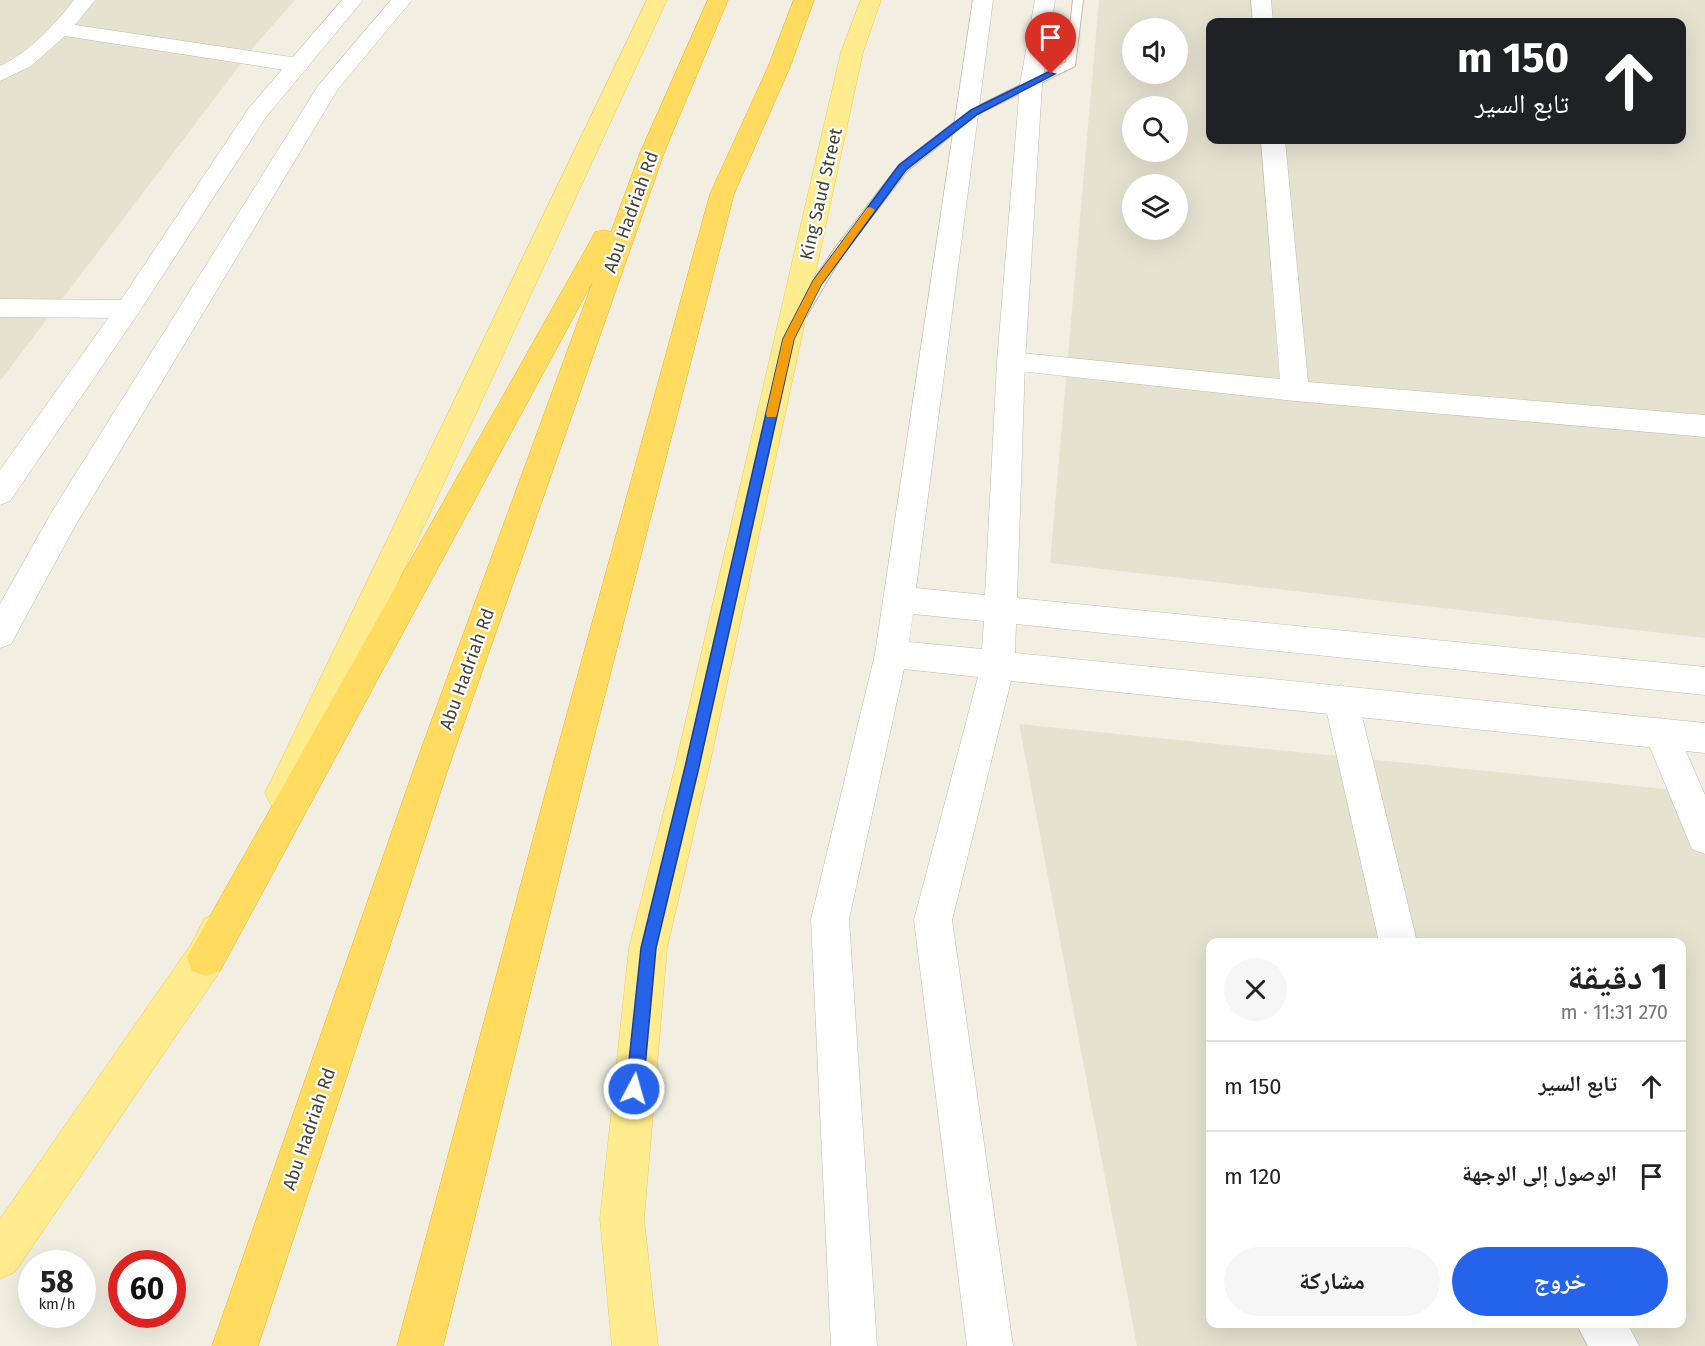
<!DOCTYPE html>
<html lang="ar">
<meta charset="utf-8">
<style>
:root{--surface:#fff;--page:#f6f6f6;--text:#222;--muted:#767676;--line:#e0e0e0;--accent:#2563eb}
body{margin:0;font-family:"Fira Sans","Noto Naskh Arabic",sans-serif;background:var(--page);color:var(--text);direction:rtl;height:100vh;display:flex;flex-direction:column;font-size:22px;white-space:nowrap}
*{box-sizing:border-box;margin:0}
p{font-size:20px;color:var(--muted)}
.icon{flex:none;width:33px;height:33px;fill:none;stroke:currentColor;stroke-width:2;stroke-linecap:round;stroke-linejoin:round}
.map{position:relative;flex:1;overflow:hidden;direction:ltr}
.details{position:absolute;left:1206px;top:938px;width:480px;height:390px;display:flex;flex-direction:column;background:var(--surface);border-radius:12px;box-shadow:0 6px 24px #0002;direction:rtl}
.details>*{flex:none}
.guide{position:absolute;left:1206px;top:18px;width:480px;height:126px;border-radius:12px;box-shadow:0 6px 24px #0002;direction:rtl;background:#202124;color:#fff;overflow:hidden}
.fabs{position:absolute;left:1122px;top:18px;display:grid;gap:12px}
.fabs a{display:grid;place-items:center;width:66px;height:66px;border-radius:50%;background:var(--surface);box-shadow:0 6px 24px #0002;font-size:30px}
.speed{position:absolute;left:18px;top:1250px;display:flex;gap:12px;font-size:30px;font-weight:700;text-align:center}
.speed>*{display:grid;place-content:center;width:78px;height:78px;border-radius:50%;background:var(--surface);box-shadow:0 6px 24px #0002;line-height:1}
.speed small{font-size:15px;font-weight:400}
.speed .limit{border:9px solid #d22;background:#fff;color:#111}
.pin{position:absolute;display:grid;place-items:center;width:51px;height:51px;color:#fff;margin:-62px -26px;border-radius:50% 50% 50% 0;rotate:-45deg;box-shadow:0 0 6px #0007}
.pin .icon{rotate:45deg}
.me{position:absolute;width:66px;margin:-33px;rotate:6deg;stroke-linejoin:round;filter:drop-shadow(0 0 4px #0008)}
.turn{display:flex;align-items:center;gap:21px;height:126px;padding:0 18px;font-size:27px}
.turn .icon{width:78px;height:78px;stroke-width:2.5}
.turn b{display:block;font-size:42px;line-height:51px}
.round{display:grid;place-items:center;flex:none;width:63px;height:63px;border-radius:32px;background:var(--page)}
.overview{display:flex;align-items:center;justify-content:space-between;height:102px;padding:0 18px}
h1{font-size:36px;font-weight:700;line-height:45px}
.cta{display:flex;gap:12px;margin-top:auto;padding:12px 18px}
.cta a{flex:1;height:69px;border-radius:36px;background:var(--accent);color:#fff;font-size:24px;font-weight:700;line-height:69px;text-align:center}
.cta a+a{background:var(--page);color:var(--text)}
ul{padding:0;list-style:none}
li{display:flex;align-items:center;gap:18px;height:90px;padding:0 18px;border-top:2px solid var(--line)}
li div{flex:1}
li b{display:block;font-size:22px}
li em{font-style:normal}
.map>svg:first-child{display:block}
.residential{fill:#e6e2d0;fill-rule:evenodd}
.lines{fill:none;stroke-linecap:round;stroke-linejoin:round}
.service-casing{stroke:#c0bba7;stroke-width:2}
.minor-casing{stroke:#c0bba7;stroke-width:1}
.tertiary-casing{stroke:#c0bba7;stroke-width:1}
.primary-casing{stroke:#e8cd5a;stroke-width:1}
.motorway-casing{stroke:#e3b42b;stroke-width:1}
.service{fill:#fff;fill-rule:evenodd}
.minor{fill:#fff;fill-rule:evenodd}
.tertiary{fill:#fff;fill-rule:evenodd}
.primary{fill:#ffec8e;fill-rule:evenodd}
.motorway{fill:#ffdc60;fill-rule:evenodd}
.route{fill:#2563eb;stroke:#184099;stroke-width:1.5}
.slow{fill:#f59e0b}
.labels{text-anchor:middle;stroke-width:4.5;stroke-linejoin:round;paint-order:stroke}
.street-label{font-size:18px;fill:#433f32;stroke:#fff}
</style>
<div class="map">
<svg width="1705" height="1346" viewBox="0 0 1705 1346">
<rect width="100%" height="100%" fill="#f2efe2"/>
<g class="residential">
<path d="M0,0h295l-39,44 -256,337z"/>
<path d="M1099,0h606v638l-655,-75zM1210,22h472v118h-472zM1132,28h46v46h-46zM1132,106h46v46h-46zM1132,184h46v46h-46z"/>
<path d="M1019,724l686,69v553h-568zM1210,942h472v381h-472z"/>
</g>
<g class="lines">
<g class="service-casing">
<path id="service" d="M1073,0h10l-8,66 -97,48 -71,57 -64,83 -37,63h-10l-2,-3 17,-30 24,-36 64,-83 71,-55 96,-48z"/>
</g>
<g class="minor-casing">
<g id="minor">
<path d="M74,0h21l-20,25 223,33 8,2 3,5 -3,5 -8,2 -233,-36 -34,30 -31,15v-15c30,-14 54,-41 74,-66z"/>
<path d="M1251,0h20l2,22h-20z"/>
<path d="M1261,140h24l23,242 397,33v22l-410,-36 -294,-32 -4,-7 4,-7 10,-3 269,27z"/>
<path d="M0,299l128,1 9,3 4,6 -4,6 -9,3 -128,-1z"/>
<path d="M1341,685l12,5 5,10 59,242h-38l-55,-242 5,-10z"/>
<path d="M1661,718l12,4 32,73v59l-13,-5 -48,-116 5,-11z"/>
<path d="M1576,1323h51l12,23h-51z"/>
</g>
</g>
<g class="tertiary-casing">
<g id="tertiary">
<path d="M342,0h21l-97,117 -129,198 -127,186 -10,4v-35l119,-167 130,-195z"/>
<path d="M391,0h21l-74,89 -263,437 -64,118 -11,4v-44l53,-94 265,-424z"/>
<path d="M973,0h20l-77,588 69,7 12,-233 23,-278 15,-84h20l-13,84 -17,278 -8,236 688,69v28l-689,-71 -1,29 690,70v30l-694,-72 -59,239 61,426h-46l-53,-426 64,-243 -74,-8 -55,250 28,427h-46l-20,-427 64,-265zM913,614l71,7 -2,28 -73,-7z"/>
</g>
</g>
<g class="primary-casing">
<g id="primary">
<path d="M647,0h20l-372,805 -12,4 -12,-4 -6,-12 6,-12z"/>
<path d="M861,0h20l-18,52 -154,715 -42,181 -23,271 14,127h-46l-12,-127 29,-271 46,-181 166,-715z"/>
<path d="M217,913l13,6 6,13 -16,39 -205,301 -15,7v-60l192,-276 12,-24z"/>
</g>
</g>
<g class="motorway-casing">
<g id="motorway">
<path d="M708,0h20l-64,153 -214,610 -192,583h-46l204,-583 177,-482 -373,690 -14,5 -14,-5 -5,-14 405,-719 3,-6 9,-2 7,2 29,-79z"/>
<path d="M794,0h20l-24,67 -56,127 -150,582 -141,570h-46l153,-570 160,-582 58,-127z"/>
</g>
</g>
<use href="#service" class="service"/>
<use href="#minor" class="minor"/>
<use href="#tertiary" class="tertiary"/>
<use href="#primary" class="primary"/>
<use href="#motorway" class="motorway"/>
</g>
<path class="route" d="M1048,72l7,2 -77,40 -72,56 -85,115 -27,54 -95,428 -43,181 -13,141 -3,5 -6,3 -6,-3 -2,-5 15,-141 44,-181 98,-428 30,-58 86,-116 72,-55z"/>
<path class="slow" d="M870,207l5,3 -54,75 -27,54 -17,75 -1,3h-9l-1,-3 17,-75 30,-58 54,-73z"/>
<g class="labels">
<g class="street-label">
<text transform="translate(821 194) rotate(-77)" y="6">King Saud Street</text>
<text transform="translate(631 212) rotate(-70)" y="6">Abu Hadriah Rd</text>
<text transform="translate(467 669) rotate(-70)" y="6">Abu Hadriah Rd</text>
<text transform="translate(309 1129) rotate(-71)" y="6">Abu Hadriah Rd</text>
</g>
</g>
</svg>
<div class="fabs">
<a><svg class="icon" aria-label="sound" viewBox="0 0 24 24"><path d="M4 9h4l5-4v14l-5-4H4zM17 9q2 3 0 6"/></svg></a>
<a><svg class="icon" aria-label="search" viewBox="0 0 24 24"><circle cx="10" cy="10" r="6"/><path d="M15 15l6 6"/></svg></a>
<a><svg class="icon" aria-label="layers" viewBox="0 0 24 24"><path d="M12 4l9 5-9 5-9-5zM3 14l9 5 9-5"/></svg></a>
</div>
<div class="speed"><div>58<small>km/h</small></div><div class="limit">60</div></div>
<div class="pin" style="left:1051px;top:74px;background:#d93025"><svg class="icon" aria-label="arrive" viewBox="0 0 24 24"><path d="M6 21V4h12l-3 4 3 4H6"/></svg></div>
<svg class="me" style="left:634px;top:1089px" viewBox="-20 -20 40 40"><circle r="17" fill="#2563eb" stroke="#fff" stroke-width="3"/><path d="M0-11L8 9 0 5-8 9z" fill="#fff"/></svg>
<div class="guide">
<div class="turn"><svg class="icon" aria-label="ahead" viewBox="0 0 24 24"><path d="M12 20V5M6 11l6-6 6 6"/></svg><div><b>150 m</b>تابع السير</div></div>
</div>
<section class="details">
<div class="overview"><div><h1>1 دقيقة</h1><p>270 m · 11:31</p></div><a class="round"><svg class="icon" aria-label="close" viewBox="0 0 24 24"><path d="M6 6l12 12M18 6L6 18"/></svg></a></div>
<ul>
<li><svg class="icon" aria-label="ahead" viewBox="0 0 24 24"><path d="M12 20V5M6 11l6-6 6 6"/></svg><div><b>تابع السير</b></div><em>150 m</em></li>
<li><svg class="icon" aria-label="arrive" viewBox="0 0 24 24"><path d="M6 21V4h12l-3 4 3 4H6"/></svg><div><b>الوصول إلى الوجهة</b></div><em>120 m</em></li>
</ul>
<div class="cta"><a>خروج</a><a>مشاركة</a></div>
</section>
</div>
